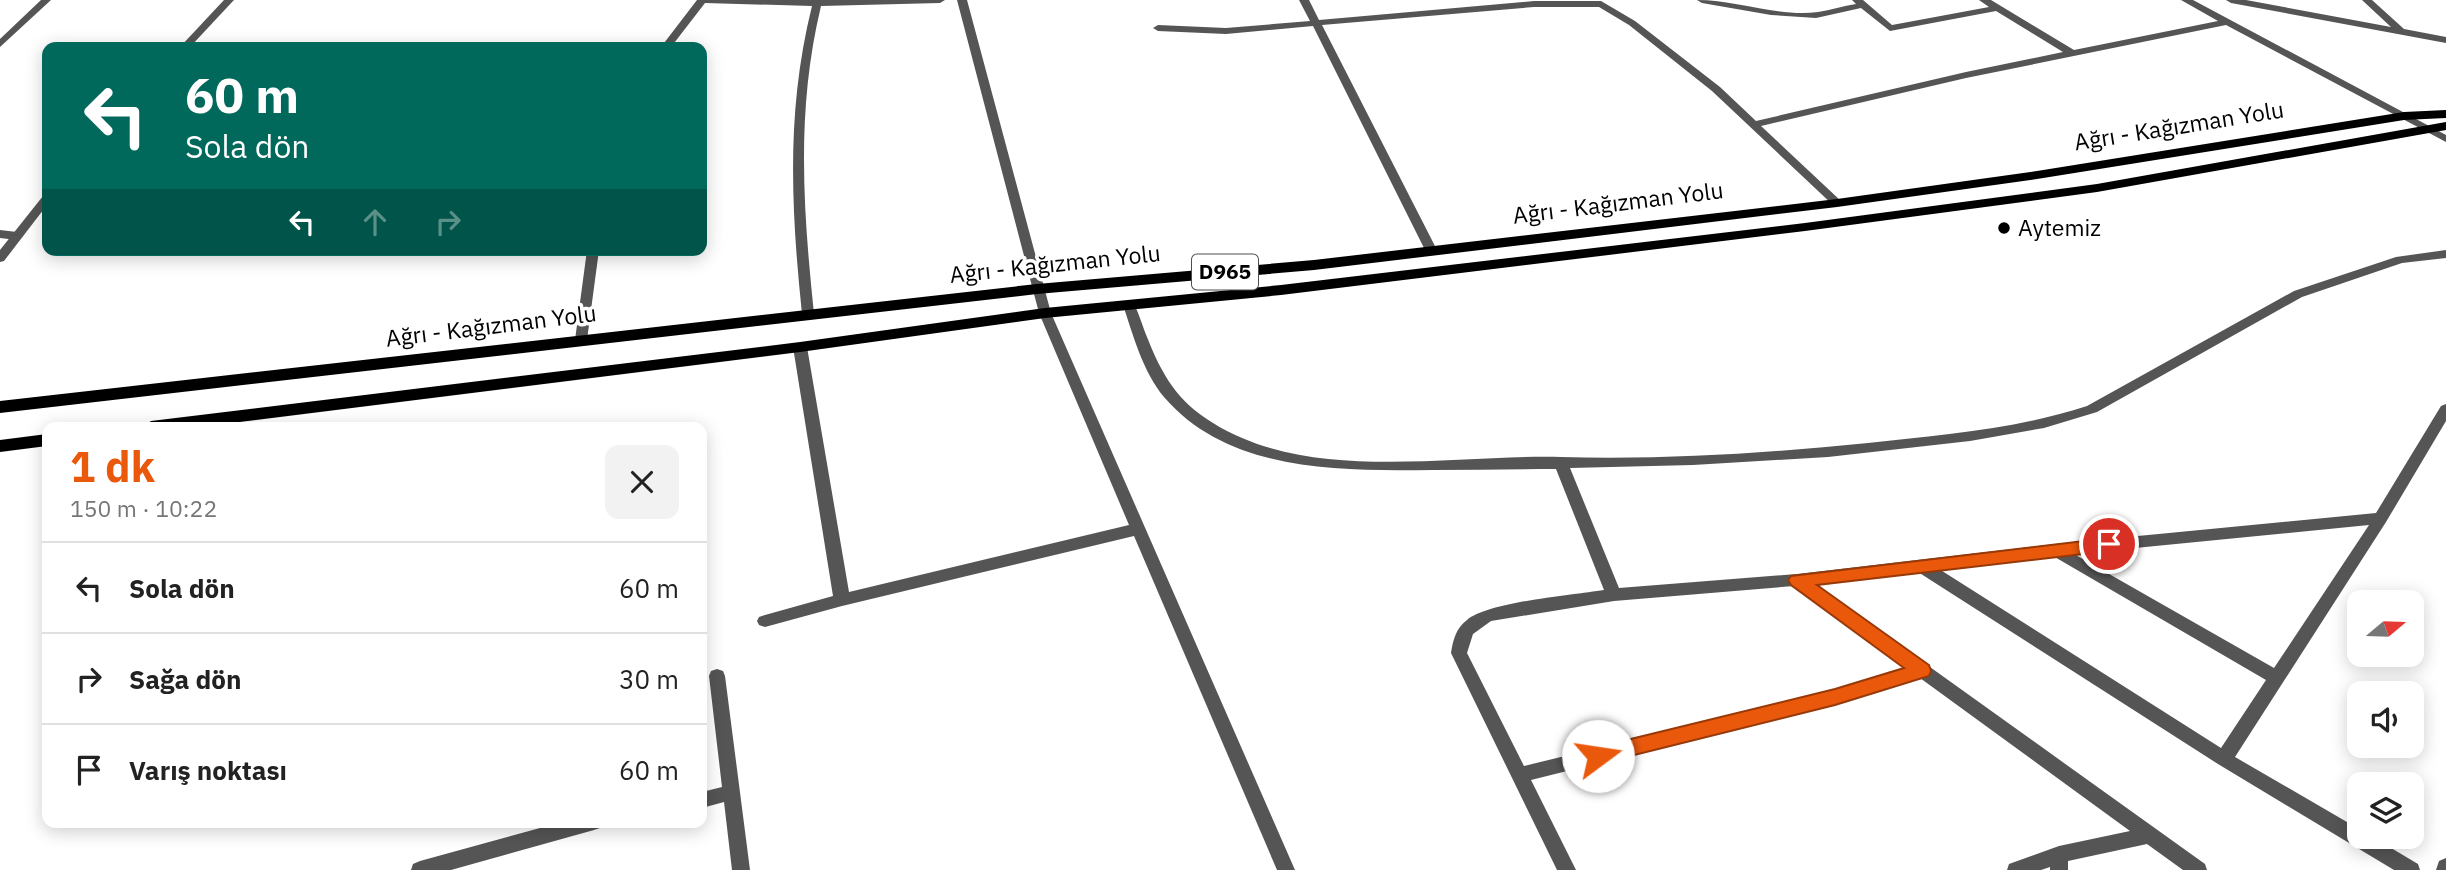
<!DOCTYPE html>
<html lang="tr">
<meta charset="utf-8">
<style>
:root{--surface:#fff;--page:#f2f2f2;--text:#222;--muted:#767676;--line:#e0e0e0;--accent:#ea580c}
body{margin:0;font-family:"IBM Plex Sans",sans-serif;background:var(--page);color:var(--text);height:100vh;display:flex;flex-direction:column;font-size:26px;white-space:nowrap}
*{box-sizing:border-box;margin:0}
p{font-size:23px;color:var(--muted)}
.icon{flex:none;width:38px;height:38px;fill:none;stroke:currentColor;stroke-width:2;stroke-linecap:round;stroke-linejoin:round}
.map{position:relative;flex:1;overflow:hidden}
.side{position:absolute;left:42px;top:422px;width:665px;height:406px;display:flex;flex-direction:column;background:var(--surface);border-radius:14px;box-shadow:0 4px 18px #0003}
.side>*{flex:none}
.hud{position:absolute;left:42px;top:42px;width:665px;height:214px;border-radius:14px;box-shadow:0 4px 18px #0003;background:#00695c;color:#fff;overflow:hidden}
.needle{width:46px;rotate:71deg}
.tools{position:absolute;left:2347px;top:590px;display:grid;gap:14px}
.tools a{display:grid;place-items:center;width:77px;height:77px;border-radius:14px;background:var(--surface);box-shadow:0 4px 18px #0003;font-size:35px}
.pin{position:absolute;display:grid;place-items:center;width:60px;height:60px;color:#fff;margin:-30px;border:4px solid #fff;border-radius:50%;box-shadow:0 2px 7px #0007}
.me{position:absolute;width:77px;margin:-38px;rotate:76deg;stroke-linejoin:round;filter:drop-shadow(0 0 5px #0008)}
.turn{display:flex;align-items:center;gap:24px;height:147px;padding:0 28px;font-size:32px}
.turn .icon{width:91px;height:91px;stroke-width:2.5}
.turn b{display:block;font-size:49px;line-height:60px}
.lanes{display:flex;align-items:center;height:66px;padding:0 28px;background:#0003;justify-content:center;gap:35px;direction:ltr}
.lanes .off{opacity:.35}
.round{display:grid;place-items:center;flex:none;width:74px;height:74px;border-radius:14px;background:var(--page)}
.summary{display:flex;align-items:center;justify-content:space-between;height:119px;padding:0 28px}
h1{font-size:42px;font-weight:700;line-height:52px;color:var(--accent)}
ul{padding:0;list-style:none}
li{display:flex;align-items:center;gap:21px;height:91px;padding:0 28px;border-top:2px solid var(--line)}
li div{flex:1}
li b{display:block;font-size:26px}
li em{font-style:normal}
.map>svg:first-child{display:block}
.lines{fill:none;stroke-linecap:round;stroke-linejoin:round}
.minor{fill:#555;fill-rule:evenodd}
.tertiary{fill:#555;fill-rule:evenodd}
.primary{fill:#000;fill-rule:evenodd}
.route{fill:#ea580c;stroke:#983908;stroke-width:2}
.poi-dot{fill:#000;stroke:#fff;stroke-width:2.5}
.labels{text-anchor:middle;stroke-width:7;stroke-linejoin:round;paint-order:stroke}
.shield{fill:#fff;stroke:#4c4c4c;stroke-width:2}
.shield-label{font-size:21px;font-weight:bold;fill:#000}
.street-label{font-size:23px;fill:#000;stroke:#fff}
.poi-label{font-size:23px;fill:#000;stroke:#fff;text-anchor:start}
</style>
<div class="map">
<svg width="2446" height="870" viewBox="0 0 2446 870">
<rect width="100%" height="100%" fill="#fff"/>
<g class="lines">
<g class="minor">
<path d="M41,0h10l-51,47v-8z"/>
<path d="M697,0h248l-5,3 -119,3c-25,104 -18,202 -7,308l-2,3h-8l-2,-3c-11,-106 -16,-204 10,-308l-107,-3 -34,44h-10z"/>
<path d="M957,0h10l84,313 244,557h-18l-143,-334 -292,70 -77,21 -6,-2 -2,-4 2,-4 6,-2 68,-19 -40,-249 7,-4 7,4 42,245 280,-67 -90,-212z"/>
<path d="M1299,0h10l10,20 215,-19h67l34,20 85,66 36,34 210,-49 97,-20 -67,-41 -106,20 -29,-23 -45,10 -45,-3 -69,-12 -5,-3c40,0 81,17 121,12 13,-2 25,-6 38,-8l-4,-4h11l29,25 97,-18 -10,-7h12l83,50 144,-29 -37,-21h12l253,135v7l-220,-117 -260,53 -205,48 80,75v4h-8l-121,-114 -83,-66 -30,-18h-65l-212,18 115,225 -6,4 -6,-4 -112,-224 -87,8 -68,-3 -5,-3 5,-3 68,3 84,-7z"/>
<path d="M2226,0h20l145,27 -29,-27h10l32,29 42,8v6l-215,-40z"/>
<path d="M0,230l17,2 6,4 -6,4 -17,-2z"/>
<path d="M587,250h12l-12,90 -6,4 -6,-4z"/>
<path d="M2446,250v8l-44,5 -100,34 -205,115 -53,16 -74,13 -142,16 -135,8 -123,3 49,120 178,-14 258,-30 321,-31 65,-107 5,-2v17l-60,101 -151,235 124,72v7h12l47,28 2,6h-26l-176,-106 -300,-192 -104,12 391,280 2,6h-24l-36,-26 -79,17v9h-18v-3l-9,3h-34l2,-6 50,-18 71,-15 -210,-153 -85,26 -304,76 45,90h-19l-106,-217c2,-13 5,-25 16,-33 21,-18 106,-25 137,-30l-48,-121c-41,0 -82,1 -123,1 -91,1 -204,3 -269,-73 -21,-25 -31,-62 -41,-92l6,-4 4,1c6,11 9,23 14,35 15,38 30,64 66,86 98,61 239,31 348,34 102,3 206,-4 307,-14 74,-8 148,-14 219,-37l207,-115 102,-34zM2369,525l-95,143 -200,-114zM2053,556l213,124 -45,68 -282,-179zM1794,586l113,83 -72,21 -311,76 -57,-113 6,-19 18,-13 123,-20z"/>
<path d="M717,669l6,2 2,5 25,194h-18l-8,-68 -22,6v-16l20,-5 -13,-111 2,-5z"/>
<path d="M562,822h41l-3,6 -6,2 -143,40h-40l2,-6 7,-3z"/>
</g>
<g class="tertiary">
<path d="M224,0h10l-44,47h-10z"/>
<path d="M47,195v10l-43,56 -4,1v-12l43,-54z"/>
<path d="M2446,858v12h-10l3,-9z"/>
</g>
<g class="primary">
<path d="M2446,110v8l-42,2 -367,59 -200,28 -523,63 -277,24 -1037,119v-12l1037,-117 277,-24 523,-61 200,-28 367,-59z"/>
<path d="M2446,122v8l-349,62 -292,39 -524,64 -236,23 -245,34 -601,75h-57l9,-6 649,-79 245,-34 236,-23 524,-62 292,-39z"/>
<path d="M47,434v12l-47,6v-12z"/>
</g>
</g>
<path class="route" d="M2109,538l9,6 -9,7 -292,34 112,80 2,6 -2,5 -94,29 -237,59 -7,-2 -3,-6 3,-6 7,-3 237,-58 69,-21 -113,-83 -3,-5 3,-4z"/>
<circle class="poi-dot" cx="2004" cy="228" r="7"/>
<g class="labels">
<rect class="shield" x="1192" y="254.5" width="66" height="35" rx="5"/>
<g class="shield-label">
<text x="1225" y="279">D965</text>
</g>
<g class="street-label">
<text transform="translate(2179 126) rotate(-9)" y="8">Ağrı - Kağızman Yolu</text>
<text transform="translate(1618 203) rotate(-7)" y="8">Ağrı - Kağızman Yolu</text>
<text transform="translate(1055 264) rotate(-6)" y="8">Ağrı - Kağızman Yolu</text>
<text transform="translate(491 326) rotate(-7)" y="8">Ağrı - Kağızman Yolu</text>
</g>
<g class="poi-label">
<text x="2018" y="236">Aytemiz</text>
</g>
</g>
</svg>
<div class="tools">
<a><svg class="needle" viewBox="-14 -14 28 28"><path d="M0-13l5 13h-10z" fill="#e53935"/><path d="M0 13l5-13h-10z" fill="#767676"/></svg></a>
<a><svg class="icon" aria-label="sound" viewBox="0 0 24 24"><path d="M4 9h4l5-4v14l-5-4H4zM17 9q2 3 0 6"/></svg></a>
<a><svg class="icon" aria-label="layers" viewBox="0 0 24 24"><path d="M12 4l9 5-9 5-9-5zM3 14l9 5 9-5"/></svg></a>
</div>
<div class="pin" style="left:2109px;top:544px;background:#d93025"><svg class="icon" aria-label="arrive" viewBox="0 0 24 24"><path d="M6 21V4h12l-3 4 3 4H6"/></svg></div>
<svg class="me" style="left:1598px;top:756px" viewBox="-20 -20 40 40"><circle r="19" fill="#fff"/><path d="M0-13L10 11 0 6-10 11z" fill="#ea580c"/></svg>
<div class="hud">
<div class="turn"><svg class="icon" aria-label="left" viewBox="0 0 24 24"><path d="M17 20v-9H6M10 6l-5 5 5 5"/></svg><div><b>60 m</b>Sola dön</div></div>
<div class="lanes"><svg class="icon" aria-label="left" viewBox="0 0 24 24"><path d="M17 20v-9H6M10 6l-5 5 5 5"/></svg><svg class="icon off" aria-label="ahead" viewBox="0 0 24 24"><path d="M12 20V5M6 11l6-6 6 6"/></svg><svg class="icon off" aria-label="right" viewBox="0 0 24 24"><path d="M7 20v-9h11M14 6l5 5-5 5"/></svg></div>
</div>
<section class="side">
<div class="summary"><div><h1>1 dk</h1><p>150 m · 10:22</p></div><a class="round"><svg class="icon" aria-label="close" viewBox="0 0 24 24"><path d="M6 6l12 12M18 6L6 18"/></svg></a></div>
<ul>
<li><svg class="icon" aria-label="left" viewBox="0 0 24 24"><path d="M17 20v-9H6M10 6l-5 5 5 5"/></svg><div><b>Sola dön</b></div><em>60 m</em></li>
<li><svg class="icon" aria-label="right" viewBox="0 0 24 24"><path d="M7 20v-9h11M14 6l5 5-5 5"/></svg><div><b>Sağa dön</b></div><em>30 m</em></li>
<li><svg class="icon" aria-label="arrive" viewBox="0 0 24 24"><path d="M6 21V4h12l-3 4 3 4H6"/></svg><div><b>Varış noktası</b></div><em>60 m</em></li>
</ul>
</section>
</div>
